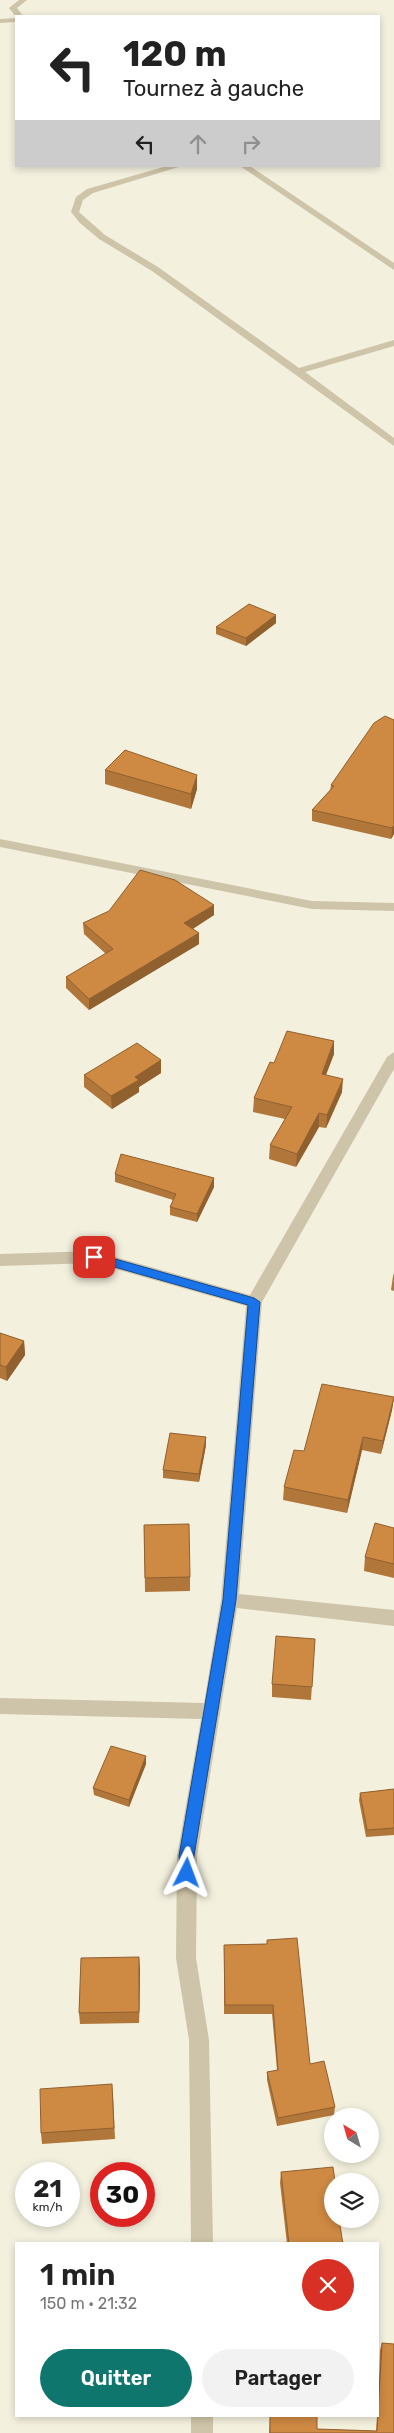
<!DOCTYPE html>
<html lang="fr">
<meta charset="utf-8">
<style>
:root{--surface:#fff;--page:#f2f2f2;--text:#222;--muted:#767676;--accent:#0f766e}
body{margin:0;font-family:Rubik,sans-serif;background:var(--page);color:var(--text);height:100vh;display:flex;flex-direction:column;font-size:19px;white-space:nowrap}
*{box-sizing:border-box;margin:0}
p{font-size:16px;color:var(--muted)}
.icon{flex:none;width:28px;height:28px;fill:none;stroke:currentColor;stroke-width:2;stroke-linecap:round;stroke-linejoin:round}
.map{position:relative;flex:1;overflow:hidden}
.side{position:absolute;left:15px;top:2242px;width:364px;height:175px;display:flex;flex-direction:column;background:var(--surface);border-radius:0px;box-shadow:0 2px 8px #0003}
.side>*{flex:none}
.hud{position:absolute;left:15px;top:15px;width:365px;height:152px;border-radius:0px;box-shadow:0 2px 8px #0003;background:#fff;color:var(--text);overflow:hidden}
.needle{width:32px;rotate:323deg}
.tools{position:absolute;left:324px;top:2108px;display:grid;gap:10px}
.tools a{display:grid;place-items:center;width:55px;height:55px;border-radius:50%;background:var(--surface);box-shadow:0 2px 8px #0003;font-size:25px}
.speed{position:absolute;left:15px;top:2162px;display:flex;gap:10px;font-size:25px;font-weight:700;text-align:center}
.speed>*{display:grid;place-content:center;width:65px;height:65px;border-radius:50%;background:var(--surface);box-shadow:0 2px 8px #0003;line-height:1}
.speed small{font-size:12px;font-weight:400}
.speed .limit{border:8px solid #d22;background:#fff;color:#111}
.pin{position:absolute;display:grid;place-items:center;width:42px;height:42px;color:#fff;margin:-21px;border-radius:10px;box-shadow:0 2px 8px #0006}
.me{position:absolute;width:55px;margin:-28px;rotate:3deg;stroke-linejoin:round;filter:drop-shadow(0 0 4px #0008)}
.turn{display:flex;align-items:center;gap:18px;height:105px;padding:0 25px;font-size:22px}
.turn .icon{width:65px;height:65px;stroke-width:2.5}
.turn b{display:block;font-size:35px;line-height:42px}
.lanes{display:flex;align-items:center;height:48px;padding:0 25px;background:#0003;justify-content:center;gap:25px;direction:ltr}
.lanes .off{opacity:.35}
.round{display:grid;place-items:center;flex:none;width:52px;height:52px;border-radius:26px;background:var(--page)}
.head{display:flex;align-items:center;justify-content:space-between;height:85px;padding:0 25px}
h1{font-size:30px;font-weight:600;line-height:38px}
.primary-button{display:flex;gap:10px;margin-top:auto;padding:10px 25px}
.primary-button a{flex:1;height:58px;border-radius:30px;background:var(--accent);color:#fff;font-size:20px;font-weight:600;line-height:58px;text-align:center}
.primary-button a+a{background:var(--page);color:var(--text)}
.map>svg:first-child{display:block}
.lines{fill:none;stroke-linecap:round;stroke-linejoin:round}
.minor{fill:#cec4a9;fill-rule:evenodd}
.wall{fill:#b1763a}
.shaded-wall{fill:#90602f}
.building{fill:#ce8943;stroke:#90602f}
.route{fill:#1a73e8;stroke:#114b97}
</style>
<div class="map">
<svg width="394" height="2433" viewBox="0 0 394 2433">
<rect width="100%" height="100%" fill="#f4f0de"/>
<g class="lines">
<g class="minor">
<path d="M19,0h8l-10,8 6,8 -7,1 -7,-9z"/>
<path d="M16,18v4l-16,1v-4z"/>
<path d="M167,166h15l-89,27 -10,7 -4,12 26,23 53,32 141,101 95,-28v6l-89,26 89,66v8l-242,-175 -53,-32 -19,-16 -9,-11 5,-15 11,-8z"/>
<path d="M240,166h10l144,97v7z"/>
<path d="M0,839l312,62 82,2v8l-82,-2 -312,-62z"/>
<path d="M394,1052v17l-132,233 -23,292 155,16v16l-157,-18 -40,248 -1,102 13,82 4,204h-22l-2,-204 -13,-82 1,-102 24,-137 -201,-5v-16l204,5 17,-103 25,-294 -152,-43 -94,3v-12l94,-3 156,44 137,-238z"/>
<rect x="191" y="2416" width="22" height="17"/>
</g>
</g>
<g class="wall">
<path d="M276,615v8l-30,23 -30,-12v-7z"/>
<path d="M394,720v114l-3,5 -79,-18v-11l18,-19 1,-6z"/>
<path d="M105,770l92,19 -6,20 -86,-25z"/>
<path d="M214,915l-21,14 6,4v11l-110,66 -23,-22v-11l40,-23 -22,-20 -1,-11z"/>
<path d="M334,1054l-8,21 16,17 -16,36 -7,-1 -23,40 -27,-8 1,-14 15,-26 -32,-7 1,-14 20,-35z"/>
<path d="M161,1060v13l-22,14v5l-27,17 -28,-22v-12z"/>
<path d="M115,1174l99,4v9l-17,35 -27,-7v-8l3,-7 -58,-18z"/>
<path d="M394,1273v18l-3,-1 2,-14z"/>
<path d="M0,1333l24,8 1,14 -18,26 -7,-3z"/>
<path d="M394,1397l-2,13 -11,44 -19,-4 -15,63 -64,-13 1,-13 20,-36z"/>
<path d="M206,1437v8l-7,37 -36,-4v-8z"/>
<path d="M144,1525l46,52v14l-45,1z"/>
<path d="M394,1528v50l-30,-7 1,-14z"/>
<path d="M315,1639l-4,61 -39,-3v-13z"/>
<path d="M146,1756v8l-17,43 -35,-12 -1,-7z"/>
<path d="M394,1789v46l-28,2 -7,-37 1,-7z"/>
<path d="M267,1940l43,124 25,43 -1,8 -57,11 -10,-46v-8l10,-2 -5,-56h-48v-69l43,-1z"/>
<path d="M140,1969l-1,54 -59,1 -1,-11z"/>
<path d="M113,2095l2,44 -73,5 -1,-11z"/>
<path d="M281,2172l62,72h-56l-7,-61z"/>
<path d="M382,2343l12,90h-125l1,-17h47v13l59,2 1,-15h1l2,-66z"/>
</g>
<g class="shaded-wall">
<path d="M276,615v8l-30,23v-8z"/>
<path d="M197,775v14l-6,20v-15z"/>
<path d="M394,825v9l-3,5 1,-11z"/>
<path d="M214,905v10l-30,19v-11z"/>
<path d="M199,933v11l-110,66v-11z"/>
<path d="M334,1041v13l-13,33 1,-13z"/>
<path d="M161,1060v13l-22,14v5l-27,17 -1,-13 24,-19z"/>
<path d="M343,1079l-1,13 -16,36 1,-13z"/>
<path d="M319,1113v14l-23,40 1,-13z"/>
<path d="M214,1178v9l-17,35v-8z"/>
<path d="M24,1341l1,14 -18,26 -1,-14z"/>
<path d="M394,1397l-2,13 -11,44 2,-13z"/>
<path d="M206,1437v8l-7,37v-8z"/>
<path d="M363,1437l-1,13 -15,63 1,-13z"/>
<path d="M146,1756v8l-17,43v-7z"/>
<path d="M139,1957l1,12 -1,54z"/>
</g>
<g class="building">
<path d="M249,604l27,11 -30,23 -30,-11z"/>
<path d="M385,716l9,4v105l-2,3 -80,-18 22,-24 -3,-1 43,-62z"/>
<path d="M125,750l72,25 -6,19 -86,-24z"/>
<path d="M140,870l35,10 39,25 -30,18 15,10 -110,66 -23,-22 47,-28 -30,-26 26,-12z"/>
<path d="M287,1031l47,10 -12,33 21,5 -16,36 -8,-2 -22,41 -27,-9 22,-38 -38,-9 16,-36 4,1z"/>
<path d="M137,1043l24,17 -26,17 4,3 -28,16 -27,-21z"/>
<path d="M121,1154l93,24 -17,36 -27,-7 6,-13 -61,-20z"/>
<path d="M0,1333l24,8 -18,26 -6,-2z"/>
<path d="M322,1384l72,13 -11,44 -20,-4 -15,63 -64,-13 10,-37 10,1z"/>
<path d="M170,1433l36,4 -7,37 -36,-4z"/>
<path d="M375,1523l19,5v36l-29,-7z"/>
<path d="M189,1524l1,53 -45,1 -1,-53z"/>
<path d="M276,1636l39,3 -3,48 -40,-3z"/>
<path d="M111,1746l35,10 -17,44 -36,-12z"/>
<path d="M394,1789v39l-27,2 -7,-37z"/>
<path d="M297,1938l13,126 14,-3 11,46 -57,11 -11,-46 11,-2 -5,-65h-48l-1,-60 43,-1v-4z"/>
<path d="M139,1957v55l-60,1 2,-55z"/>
<path d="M112,2084l2,44 -73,5 -1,-44z"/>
<path d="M333,2167l2,14h-3v38h7l4,25h-54l-8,-72z"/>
<path d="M382,2343l12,1v89h-124v-17h47v13l60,2z"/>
</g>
<path class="route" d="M94,1253l160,45 6,4 -24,298 -42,256 -2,22 -5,2 -6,-2 -2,-22 44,-256 25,-295 -158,-45v-6z"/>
</svg>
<div class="tools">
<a><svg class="needle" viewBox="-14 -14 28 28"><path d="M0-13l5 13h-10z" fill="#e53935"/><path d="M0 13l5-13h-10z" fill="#767676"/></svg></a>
<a><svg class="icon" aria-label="layers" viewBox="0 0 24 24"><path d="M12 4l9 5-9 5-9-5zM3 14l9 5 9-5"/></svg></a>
</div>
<div class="speed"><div>21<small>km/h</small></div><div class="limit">30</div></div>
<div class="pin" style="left:94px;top:1257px;background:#d93025"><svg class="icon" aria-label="arrive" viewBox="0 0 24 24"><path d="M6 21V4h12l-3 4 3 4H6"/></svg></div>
<svg class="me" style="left:187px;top:1873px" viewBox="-20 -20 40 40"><path d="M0-17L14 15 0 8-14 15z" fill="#1a73e8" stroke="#fff" stroke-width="4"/></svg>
<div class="hud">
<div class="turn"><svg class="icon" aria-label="left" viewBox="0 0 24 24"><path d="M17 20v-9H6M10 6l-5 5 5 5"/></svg><div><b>120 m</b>Tournez à gauche</div></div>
<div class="lanes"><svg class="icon" aria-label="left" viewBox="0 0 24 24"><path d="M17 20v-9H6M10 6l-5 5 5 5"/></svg><svg class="icon off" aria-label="ahead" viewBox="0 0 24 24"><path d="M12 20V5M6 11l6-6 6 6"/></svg><svg class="icon off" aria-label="right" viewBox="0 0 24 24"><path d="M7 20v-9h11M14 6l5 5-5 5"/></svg></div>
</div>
<section class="side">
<div class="head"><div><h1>1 min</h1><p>150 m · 21:32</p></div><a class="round" style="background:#d93025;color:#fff"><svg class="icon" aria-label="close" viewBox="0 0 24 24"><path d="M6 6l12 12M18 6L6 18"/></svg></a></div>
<div class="primary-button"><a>Quitter</a><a>Partager</a></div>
</section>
</div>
